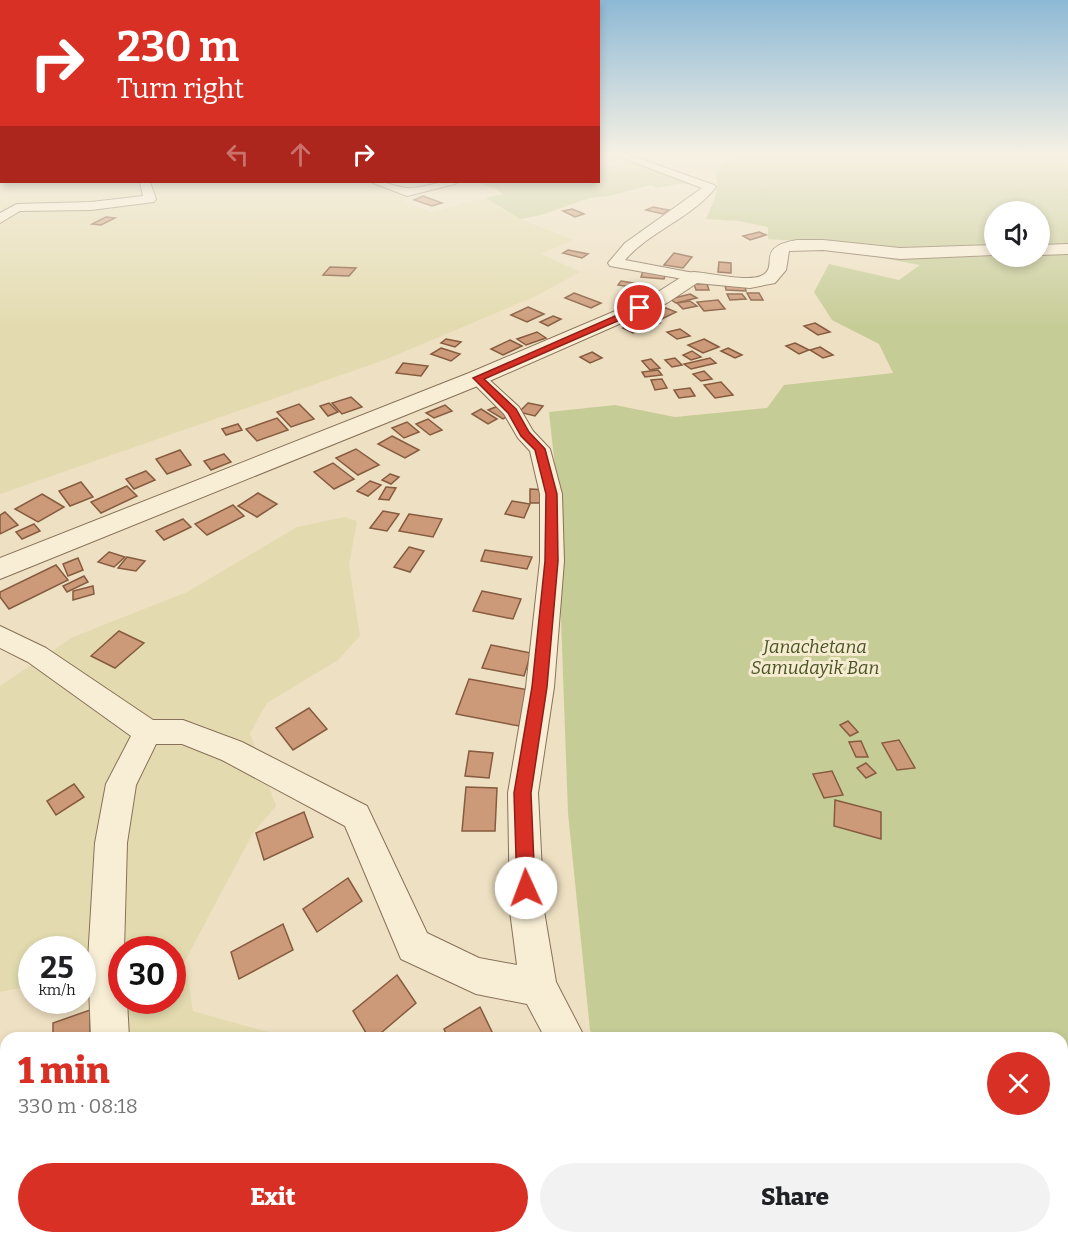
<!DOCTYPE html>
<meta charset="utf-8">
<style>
:root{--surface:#fff;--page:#f2f2f2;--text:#202124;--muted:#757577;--accent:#d93025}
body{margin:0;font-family:Bitter,serif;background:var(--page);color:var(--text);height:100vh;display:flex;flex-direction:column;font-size:22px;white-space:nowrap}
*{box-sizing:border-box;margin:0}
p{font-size:20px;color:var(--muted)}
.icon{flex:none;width:33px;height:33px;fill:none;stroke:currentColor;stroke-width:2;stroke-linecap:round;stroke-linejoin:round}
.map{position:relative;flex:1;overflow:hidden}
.drawer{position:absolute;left:0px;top:1032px;width:1068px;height:212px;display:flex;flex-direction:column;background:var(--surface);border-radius:18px 18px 0 0;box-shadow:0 3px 9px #0003}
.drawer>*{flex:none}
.hud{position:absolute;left:0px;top:0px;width:600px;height:183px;box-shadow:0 3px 9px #0003;background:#d93025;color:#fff;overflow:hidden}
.fabs{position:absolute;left:984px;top:201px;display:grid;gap:12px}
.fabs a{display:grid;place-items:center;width:66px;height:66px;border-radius:50%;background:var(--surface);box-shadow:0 3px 9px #0003;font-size:30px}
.speed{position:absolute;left:18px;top:936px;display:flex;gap:12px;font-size:30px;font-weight:700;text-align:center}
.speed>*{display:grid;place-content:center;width:78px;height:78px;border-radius:50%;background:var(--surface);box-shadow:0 3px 9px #0003;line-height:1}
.speed small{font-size:15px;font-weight:400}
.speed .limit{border:9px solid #d22;background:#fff;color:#111}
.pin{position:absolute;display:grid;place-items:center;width:51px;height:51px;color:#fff;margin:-26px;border:3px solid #fff;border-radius:50%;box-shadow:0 2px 6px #0007}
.me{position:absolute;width:66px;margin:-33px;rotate:358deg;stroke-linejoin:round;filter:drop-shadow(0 0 4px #0008)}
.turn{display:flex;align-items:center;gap:21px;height:126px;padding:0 18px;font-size:27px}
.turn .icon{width:78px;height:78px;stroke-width:2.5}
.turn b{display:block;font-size:42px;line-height:51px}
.lanes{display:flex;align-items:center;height:57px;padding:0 18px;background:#0003;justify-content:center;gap:30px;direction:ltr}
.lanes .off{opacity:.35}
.round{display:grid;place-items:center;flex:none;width:63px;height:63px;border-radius:32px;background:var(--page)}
.head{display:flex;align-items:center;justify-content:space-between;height:102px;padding:0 18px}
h1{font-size:36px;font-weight:800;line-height:45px;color:var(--accent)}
.cta{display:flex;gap:12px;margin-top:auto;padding:12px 18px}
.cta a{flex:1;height:69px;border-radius:36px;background:var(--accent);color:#fff;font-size:24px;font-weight:800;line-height:69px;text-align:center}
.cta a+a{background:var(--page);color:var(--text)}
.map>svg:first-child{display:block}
.farmland{fill:#e3dbaf;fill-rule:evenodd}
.green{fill:#c6cc96;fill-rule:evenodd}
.building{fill:#cc9a78;stroke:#865b3f;stroke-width:1.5}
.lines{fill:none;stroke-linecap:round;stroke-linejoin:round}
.minor-casing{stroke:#877159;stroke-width:2}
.tertiary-casing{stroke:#877159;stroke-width:2}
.minor{fill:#f8eed5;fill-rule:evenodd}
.tertiary{fill:#f8eed5;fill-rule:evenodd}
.route{fill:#d93025;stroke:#8d1f18;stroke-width:1.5}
.labels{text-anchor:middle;stroke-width:6;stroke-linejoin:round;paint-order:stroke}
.park-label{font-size:18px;font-style:italic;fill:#485324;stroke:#f5ebd1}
</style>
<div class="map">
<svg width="1068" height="1243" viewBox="0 0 1068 1243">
<rect width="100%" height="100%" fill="#eee0c2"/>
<g class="farmland">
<path d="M0,154l2,28h365l29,10 14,6 -6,3 27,11 55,-14 34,21 53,21 -32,14 39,18 -44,24 -149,63 -387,135v-278l8,-6 -8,-1z"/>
<path d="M345,517l12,4 -8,44 11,71 -22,24 -71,43 -17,30 26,73 -23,27 -68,128 8,50 96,27h-175l-31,-54 -1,-34h-50l-1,36 -31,6v-306l73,-49 114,-45 110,-65zM122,950h50v50h-50z"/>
<path d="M274,1238h251l4,5h-246z"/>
</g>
<g class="green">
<path d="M602,154h8l83,30h-15l-22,4 -5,-3 -42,11 -19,2 -49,17 -21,4 -34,-21 16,-4 -4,-4 -20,-7v-1h120l1,-15 10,1 10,-3 -18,-8z"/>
<path d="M749,154h319v1089h-348l-4,-5h346v-200h-467l-5,-8 -22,-217 -7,-194 -1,-107 -11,-100 66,-7 60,12 92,-9 17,-23 109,-12 -14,-29 -47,-24 -18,-28 15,-28 70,16 21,-15 -54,-10 -37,-12 -61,-4v-12l-29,-6 -33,-2c7,-17 15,-29 9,-47l10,-10zM994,212h46v44h-46z"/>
</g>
<g class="building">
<path d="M423,196l19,7 -10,3 -18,-6z"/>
<path d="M653,207l10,2 6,1 -6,4 -17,-4z"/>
<path d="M572,209l12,5 -9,3 -12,-6z"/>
<path d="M106,217l9,1 -14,7 -9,-1z"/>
<path d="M759,232l7,3 -16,5 -7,-4z"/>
<path d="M568,250l20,4 -6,4 -19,-5z"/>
<path d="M674,253l18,4 -9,11 -19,-3z"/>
<path d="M719,262l12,1v10l-13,-1z"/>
<path d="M330,267l26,1 -7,8 -26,-1z"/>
<path d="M643,271l23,2 -2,6 -23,-2z"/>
<path d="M621,281l25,4 -3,4 -25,-4z"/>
<path d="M694,284h13l2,6h-13z"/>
<path d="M725,285l20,1 1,5 -20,-1z"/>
<path d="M574,293l27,10 -10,5 -26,-10z"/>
<path d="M747,293h12l4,7h-12z"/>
<path d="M690,294l7,4 -21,5 -6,-4z"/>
<path d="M727,294h15l4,5 -16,1z"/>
<path d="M718,300l7,9 -21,2 -7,-9z"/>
<path d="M690,301l7,5 -14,3 -6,-6z"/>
<path d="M528,307l16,7 -17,8 -16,-7z"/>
<path d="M666,308l10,4 -14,7 -10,-5z"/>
<path d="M553,316l8,3 -13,7 -8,-4z"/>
<path d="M649,318l11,5 -14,6 -11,-5z"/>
<path d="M815,323l15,9 -12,3 -14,-9z"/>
<path d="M633,324l9,5 -9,4 -10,-5z"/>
<path d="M680,329l10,7 -13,3 -10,-7z"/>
<path d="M537,332l9,6 -20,7 -9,-6z"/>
<path d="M446,339l15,3 -6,5 -14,-4z"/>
<path d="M704,339l15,8 -16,6 -15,-8z"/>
<path d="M510,340l12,6 -19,9 -12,-6z"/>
<path d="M795,343l14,7 -10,4 -13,-8z"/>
<path d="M820,347l13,8 -10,3 -13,-8z"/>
<path d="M441,348l19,6 -9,7 -20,-7z"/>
<path d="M728,348l14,7 -7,3 -14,-7z"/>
<path d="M692,351l9,6 -10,3 -8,-5z"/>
<path d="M592,352l10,6 -12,5 -10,-6z"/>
<path d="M675,358l7,7 -10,2 -7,-7z"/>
<path d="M710,358l6,5 -25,6 -7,-5z"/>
<path d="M651,359l9,9 -10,2 -8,-9z"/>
<path d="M403,363l25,3 -7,10 -25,-3z"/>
<path d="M658,370l4,5 -17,2 -3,-5z"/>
<path d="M704,371l8,8 -11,2 -8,-7z"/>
<path d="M662,379l5,9 -12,2 -4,-10z"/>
<path d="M721,382l12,13 -18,3 -11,-13z"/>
<path d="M690,388l5,8 -16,2 -5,-8z"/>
<path d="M351,397l11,10 -20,7 -10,-11z"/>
<path d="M329,403l9,9 -10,4 -8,-10z"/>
<path d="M528,403l15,3 -8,10 -16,-4z"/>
<path d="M299,404l15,15 -23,8 -14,-15z"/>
<path d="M445,405l7,6 -18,7 -8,-5z"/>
<path d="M498,406l14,8 -9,5 -15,-9z"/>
<path d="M481,409l16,10 -9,5 -16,-10z"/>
<path d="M277,418l11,12 -31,11 -11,-12z"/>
<path d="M428,419l14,11 -12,5 -14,-11z"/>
<path d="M407,422l12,10 -15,6 -12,-10z"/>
<path d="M238,424l4,6 -16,5 -4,-6z"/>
<path d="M392,436l27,14 -14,8 -27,-14z"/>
<path d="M356,449l23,16 -21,10 -22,-17z"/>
<path d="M180,450l11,15 -24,9 -11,-15z"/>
<path d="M224,454l7,8 -20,8 -7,-9z"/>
<path d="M333,463l21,16 -20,10 -20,-17z"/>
<path d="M146,471l9,9 -21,9 -8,-10z"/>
<path d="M390,474l9,3 -8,7 -9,-4z"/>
<path d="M370,481l11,4 -13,11 -11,-5z"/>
<path d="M81,482l12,15 -23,9 -11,-15z"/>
<path d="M127,486l10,10 -36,17 -10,-11z"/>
<path d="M386,487l10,1 -7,12 -10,-1z"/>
<path d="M530,489l17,1v13h-17z"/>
<path d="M258,493l19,11 -20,13 -19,-11z"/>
<path d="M42,494l22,13 -26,15 -23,-13z"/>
<path d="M512,501l18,3 -6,14 -19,-4z"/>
<path d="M233,505l11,11 -37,19 -12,-11z"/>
<path d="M383,511l16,3 -12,17 -17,-3z"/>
<path d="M5,512l13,13 -18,9v-19z"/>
<path d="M409,514l33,5 -9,18 -34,-6z"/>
<path d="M183,519l8,8 -27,13 -8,-9z"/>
<path d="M34,524l6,7 -18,8 -6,-7z"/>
<path d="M409,547l15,4 -14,21 -16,-5z"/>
<path d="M485,550l47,7 -5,12 -46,-8z"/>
<path d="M109,552l16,5 -11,10 -16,-5z"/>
<path d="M127,557l18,4 -9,10 -18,-3z"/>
<path d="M78,558l5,12 -15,6 -5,-12z"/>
<path d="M56,565l12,15 -59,29 -9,-12v-5z"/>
<path d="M84,576l4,6 -21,10 -4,-6z"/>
<path d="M93,586l1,8 -21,6v-9z"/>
<path d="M482,591l39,8 -8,20 -40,-8z"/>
<path d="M119,631l25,12 -29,25 -24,-12z"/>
<path d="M491,645l40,8 -7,23 -42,-8z"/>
<path d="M469,679l60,11 -10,36 -63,-12z"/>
<path d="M309,708l18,21 -34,21 -17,-22z"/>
<path d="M848,721l10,11 -8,4 -10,-11z"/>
<path d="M899,740l16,28 -18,2 -15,-27z"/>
<path d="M861,741l7,16h-12l-7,-15z"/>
<path d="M469,751l24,2 -4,25 -24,-2z"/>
<path d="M866,763l10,10 -10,5 -9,-10z"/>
<path d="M832,771l11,24 -19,3 -11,-24z"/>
<path d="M74,784l10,13 -28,18 -9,-14z"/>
<path d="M466,787l31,1 -2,43h-33z"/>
<path d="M835,800l46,12v27l-47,-13z"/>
<path d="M304,812l9,25 -49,23 -8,-27z"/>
<path d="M348,878l14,23 -45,31 -14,-23z"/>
<path d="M283,924l10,26 -54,29 -8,-27z"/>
<path d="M397,975l19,28 -41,35h-6l-16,-27z"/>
<path d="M480,1007l14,29 -3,2h-43l-4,-9z"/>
<path d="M90,1010v28h-37v-15z"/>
<path d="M69,1238h20l-1,5h-37z"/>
</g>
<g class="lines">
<g class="minor-casing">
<g id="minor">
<path d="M612,154h15l87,31 2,2c-24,31 -66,44 -91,73l74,14 2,3 -2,3 -5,1 -84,-15 -2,-3 17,-20 77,-55z"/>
<path d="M140,182h10l6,17 -2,3 -63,8 -71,1 -20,12v-10l17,-9 74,-2 52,-6z"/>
<path d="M371,182c15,-2 25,6 38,6 16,0 31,-8 48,-6l-2,2 -48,12z"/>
<path d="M477,373l6,1 36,33 14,24 17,18 12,45 2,67 -10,126 -16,106 6,118 12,71 29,56h-40l-18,-34 -51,-10 -75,-35 -56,-133 -123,-66 -40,-16h-26l-20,41 -9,58 -3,107h-2v50h5l2,38h-38l-3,-78 7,-117 11,-59 25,-48 -103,-74 -28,-14v-22l46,22 107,72h30l59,22 125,64 60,127 52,25 38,7 -7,-54 -2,-118 18,-106 14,-126v-67l-10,-43 -12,-13 -14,-24 -36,-36 3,-4z"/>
<path d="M99,1238h45l1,5h-46z"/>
<path d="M654,1238h46l3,5h-47z"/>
</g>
</g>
<g class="tertiary-casing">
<g id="tertiary">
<path d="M797,240h26l77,8 94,-3v10l-94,4 -77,-9 -34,1 -3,19 -11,13 -25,5 -53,-5 -30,20 -182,80 -485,196v-21l469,-185 184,-78 35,-22 6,-1c16,1 53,10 67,4 20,-9 -8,-29 36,-36z"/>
<path d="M1068,244v10l-28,1v-10z"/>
</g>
</g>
<use href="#minor" class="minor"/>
<use href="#tertiary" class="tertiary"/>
</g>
<linearGradient id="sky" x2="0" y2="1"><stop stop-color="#8db9d5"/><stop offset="0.47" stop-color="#f7f1e4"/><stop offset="1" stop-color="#f7f1e4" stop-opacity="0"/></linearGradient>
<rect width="1068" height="328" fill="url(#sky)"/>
<path class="route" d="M640,305l4,3 -1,2 -159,69 32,30 13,23 16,17 12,45 1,67 -11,126 -16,106 4,95 -3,6 -6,3 -7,-3 -2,-6 -3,-95 18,-106 13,-126 1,-67 -11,-44 -14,-14 -13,-23 -35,-35z"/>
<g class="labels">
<g class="park-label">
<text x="815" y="653">Janachetana<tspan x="815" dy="21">Samudayik Ban</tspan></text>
</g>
</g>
</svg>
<div class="fabs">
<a><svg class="icon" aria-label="sound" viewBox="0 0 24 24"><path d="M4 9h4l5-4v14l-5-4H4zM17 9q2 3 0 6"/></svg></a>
</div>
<div class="speed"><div>25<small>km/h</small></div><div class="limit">30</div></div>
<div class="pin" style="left:640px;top:308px;background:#d93025"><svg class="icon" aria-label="arrive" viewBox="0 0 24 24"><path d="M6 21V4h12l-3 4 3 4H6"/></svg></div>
<svg class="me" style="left:526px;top:888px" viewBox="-20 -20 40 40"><circle r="19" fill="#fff"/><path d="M0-13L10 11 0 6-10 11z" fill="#d93025"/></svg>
<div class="hud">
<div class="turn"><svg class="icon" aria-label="right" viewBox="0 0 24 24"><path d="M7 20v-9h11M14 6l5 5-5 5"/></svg><div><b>230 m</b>Turn right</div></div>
<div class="lanes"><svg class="icon off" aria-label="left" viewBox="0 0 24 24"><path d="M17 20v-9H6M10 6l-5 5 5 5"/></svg><svg class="icon off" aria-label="ahead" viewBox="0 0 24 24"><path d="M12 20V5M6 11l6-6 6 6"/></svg><svg class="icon" aria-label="right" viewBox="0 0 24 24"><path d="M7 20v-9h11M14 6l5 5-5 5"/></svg></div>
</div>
<section class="drawer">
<div class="head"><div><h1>1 min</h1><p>330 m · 08:18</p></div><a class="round" style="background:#d93025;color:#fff"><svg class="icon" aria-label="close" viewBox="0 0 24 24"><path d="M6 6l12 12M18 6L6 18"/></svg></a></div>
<div class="cta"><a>Exit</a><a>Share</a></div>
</section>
</div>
